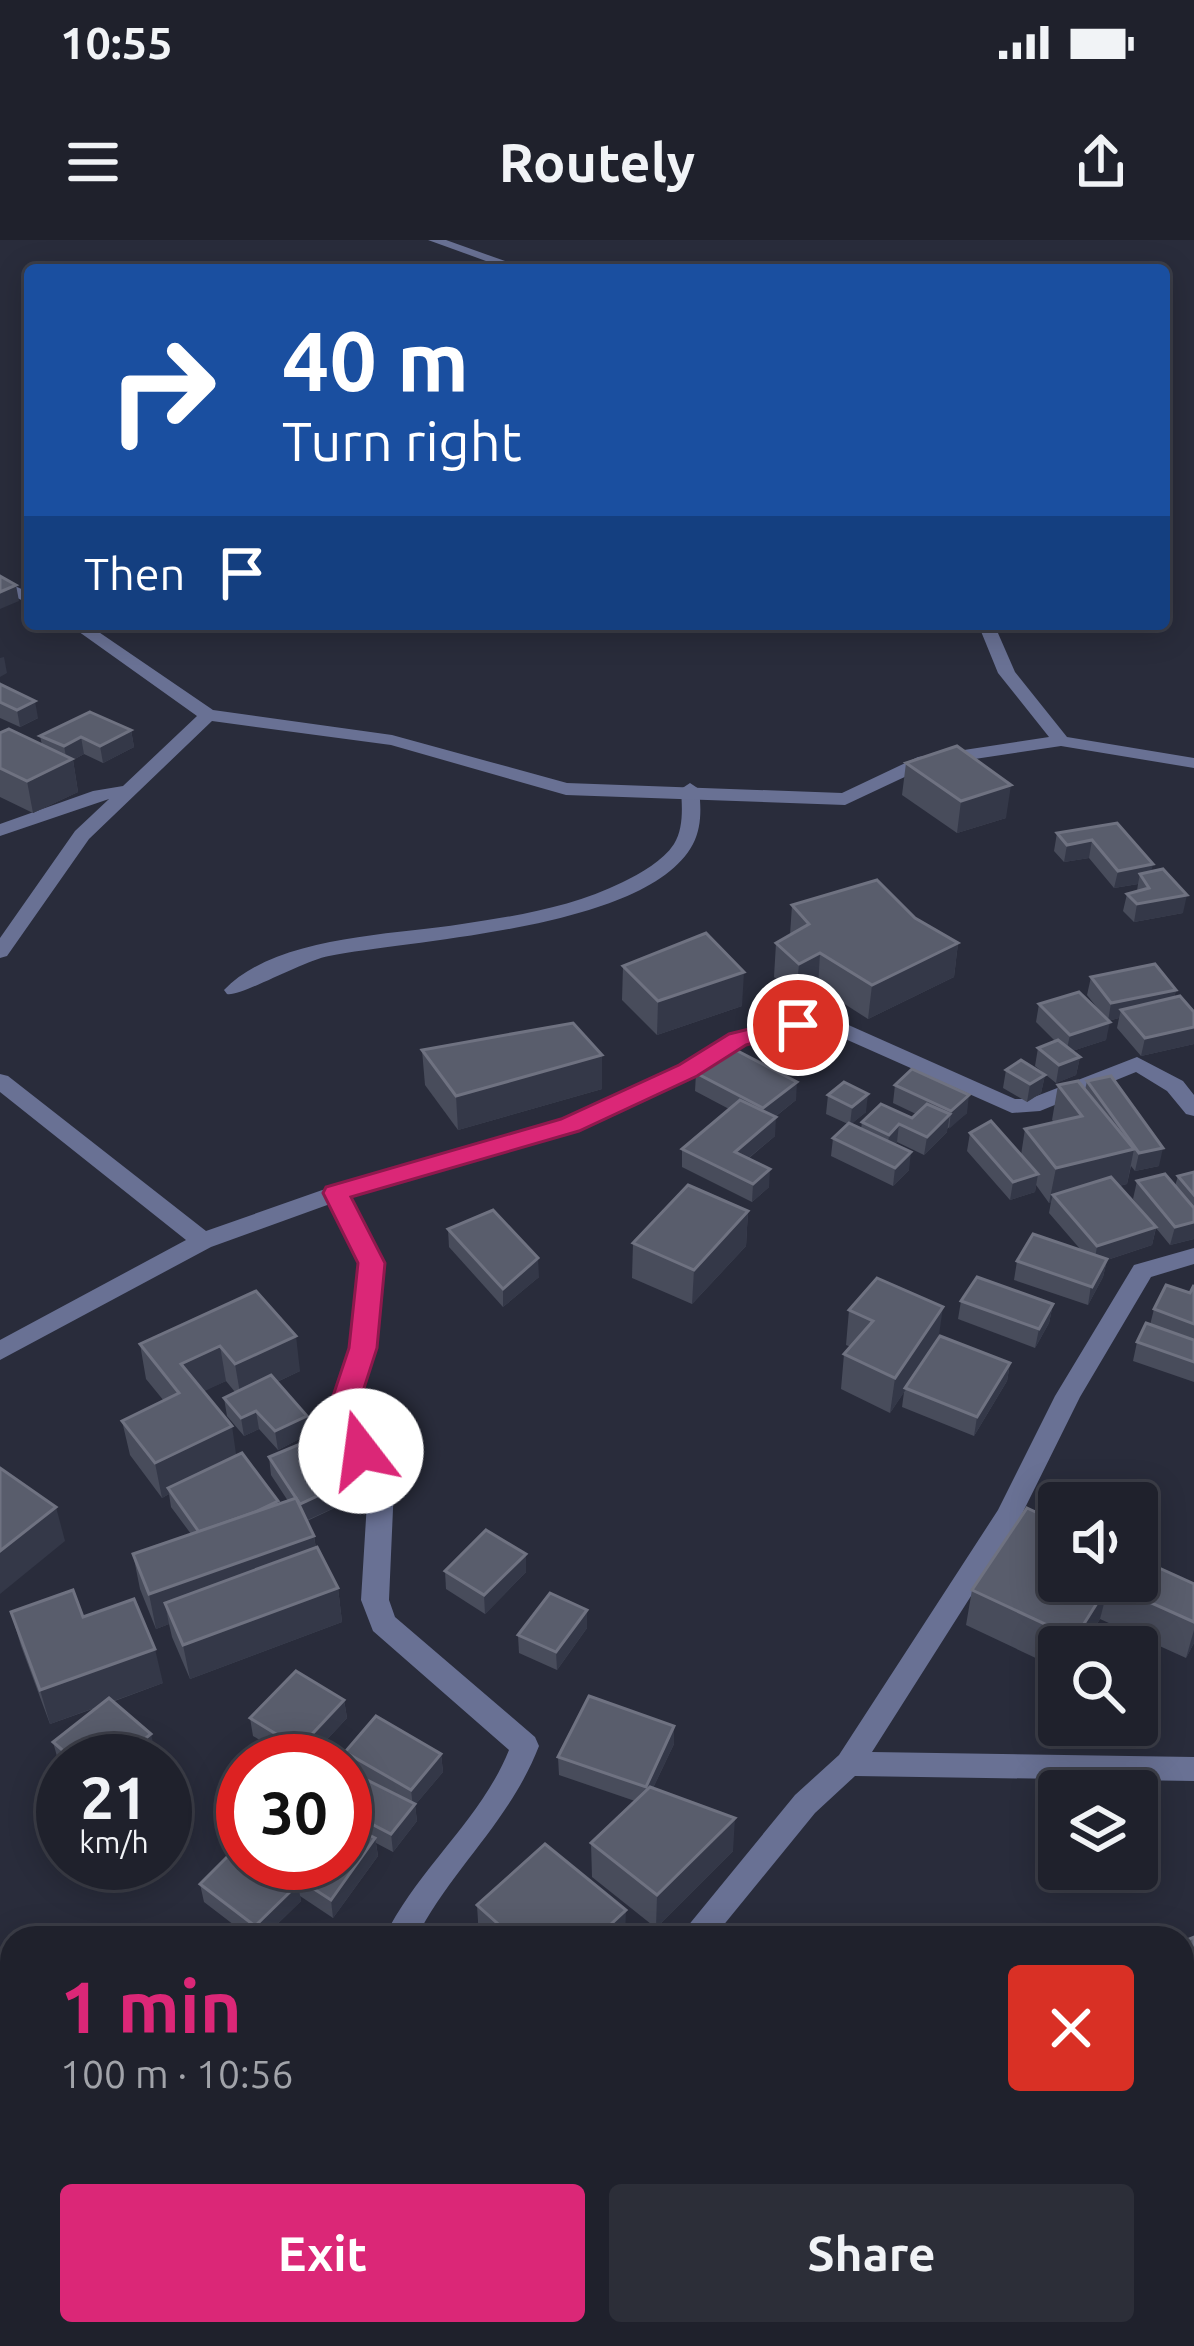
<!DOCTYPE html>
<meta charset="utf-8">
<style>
:root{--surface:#1f212c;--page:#2c2e38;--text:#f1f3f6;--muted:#a1a3a9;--line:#3c3e48;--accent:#db2777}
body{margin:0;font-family:Ubuntu,sans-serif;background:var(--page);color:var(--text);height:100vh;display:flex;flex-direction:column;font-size:45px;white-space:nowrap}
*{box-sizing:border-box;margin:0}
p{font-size:39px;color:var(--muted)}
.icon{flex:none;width:66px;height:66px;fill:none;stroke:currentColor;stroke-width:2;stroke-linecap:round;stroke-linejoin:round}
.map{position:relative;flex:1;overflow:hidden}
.drawer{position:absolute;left:0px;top:1686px;width:1194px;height:420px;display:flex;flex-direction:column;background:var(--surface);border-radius:36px 36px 0 0;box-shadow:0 6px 30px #0003,0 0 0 3px var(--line)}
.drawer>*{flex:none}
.banner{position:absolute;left:24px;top:24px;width:1146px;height:366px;border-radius:12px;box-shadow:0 6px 30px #0003,0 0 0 3px var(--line);background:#1a4fa0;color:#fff;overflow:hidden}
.fabs{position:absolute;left:1038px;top:1242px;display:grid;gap:24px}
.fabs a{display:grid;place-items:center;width:120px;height:120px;border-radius:12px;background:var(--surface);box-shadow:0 6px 30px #0003,0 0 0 3px var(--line);font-size:60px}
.speed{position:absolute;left:36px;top:1494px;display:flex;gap:24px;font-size:60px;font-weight:700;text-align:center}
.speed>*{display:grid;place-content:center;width:156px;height:156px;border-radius:50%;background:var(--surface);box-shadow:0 6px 30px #0003,0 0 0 3px var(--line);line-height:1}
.speed small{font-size:30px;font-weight:400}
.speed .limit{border:18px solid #d22;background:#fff;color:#111}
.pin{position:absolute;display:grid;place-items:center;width:102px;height:102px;color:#fff;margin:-51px;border:6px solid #fff;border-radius:50%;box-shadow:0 3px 12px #0007}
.me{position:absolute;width:132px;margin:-66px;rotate:345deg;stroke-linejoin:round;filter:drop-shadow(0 0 9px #0008)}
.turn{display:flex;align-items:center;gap:42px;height:252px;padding:0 60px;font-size:54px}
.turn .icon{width:156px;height:156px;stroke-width:2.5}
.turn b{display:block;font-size:84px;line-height:102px}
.then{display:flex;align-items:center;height:114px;padding:0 60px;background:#0003;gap:24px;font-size:45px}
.round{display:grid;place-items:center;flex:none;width:126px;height:126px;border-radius:12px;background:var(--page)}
.head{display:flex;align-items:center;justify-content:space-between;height:204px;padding:0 60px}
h1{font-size:72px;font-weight:600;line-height:90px;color:var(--accent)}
.action{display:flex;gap:24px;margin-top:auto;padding:24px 60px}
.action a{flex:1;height:138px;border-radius:12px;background:var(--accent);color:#fff;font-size:48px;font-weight:600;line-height:138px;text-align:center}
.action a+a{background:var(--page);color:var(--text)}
.status{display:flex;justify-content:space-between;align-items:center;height:84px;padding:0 60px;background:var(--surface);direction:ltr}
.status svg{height:33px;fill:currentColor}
header{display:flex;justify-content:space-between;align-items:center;height:156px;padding:0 60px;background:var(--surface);font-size:54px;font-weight:600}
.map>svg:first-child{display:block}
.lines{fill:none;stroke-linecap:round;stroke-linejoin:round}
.service{fill:#697194;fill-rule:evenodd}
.minor{fill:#697194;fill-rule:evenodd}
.wall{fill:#484c5b}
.shaded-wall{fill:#343848}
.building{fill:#595d6c;stroke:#6f7281;stroke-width:3}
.route{fill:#db2777;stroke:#8e194d;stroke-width:3}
</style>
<div class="status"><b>10:55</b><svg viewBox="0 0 49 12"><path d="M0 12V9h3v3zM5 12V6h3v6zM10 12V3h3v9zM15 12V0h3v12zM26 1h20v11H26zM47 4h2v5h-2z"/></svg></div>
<header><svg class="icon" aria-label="menu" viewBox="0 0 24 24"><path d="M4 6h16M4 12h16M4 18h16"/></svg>Routely<svg class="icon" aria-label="share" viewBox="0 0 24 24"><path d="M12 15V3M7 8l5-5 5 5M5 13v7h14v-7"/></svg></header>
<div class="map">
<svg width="1194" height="2106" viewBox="0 0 1194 2106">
<rect width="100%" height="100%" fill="#292c3b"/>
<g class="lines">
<path class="service" d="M690,543l9,6c2,18 3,38 -6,55 -45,85 -276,95 -364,112 -27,5 -88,41 -102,38l-3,-4c51,-54 168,-55 238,-66 54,-8 111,-17 161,-42 18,-9 40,-21 51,-38 10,-16 8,-38 7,-55z"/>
<g class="minor">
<path d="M428,0h18l84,30h-19z"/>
<path d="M0,339l30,14v11l-30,-14z"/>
<path d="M68,384h19l126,86 179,25 175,48 275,10 76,-36 131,-20 -51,-64 -20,-49h16l21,48 52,65 127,21v10l-133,-22 -133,20 -83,39 -279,-10 -175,-50 -179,-24 -123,118 -82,117 -7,2v-20l75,-107 34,-32 -109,37v-12l93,-33 30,-5 74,-70z"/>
<path d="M798,779l46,4 171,76h14l108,-42 46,24 11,14v21l-8,-2 -19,-23 -31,-19 -96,39 -28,2 -178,-79 -36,-3 -54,14 -48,30 -118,55 -229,67 34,66 -8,85 -22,69 41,69 -5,114 6,17 140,120 4,9c-29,75 -87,122 -123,192h-32c33,-69 97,-118 125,-188l-136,-119 -12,-31 7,-114 -41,-69 24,-69 8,-85 -29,-59 -119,43 -211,113v-20l186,-100 -186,-148v-18l8,2 198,155 122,-43 234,-68 118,-55 49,-30z"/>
<path d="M1194,1008v16l-43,13 -71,120 -62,125 -146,230 322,5v24l-339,-5 -40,37 -102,125h-35l117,-143 44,-40 159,-245 57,-114 79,-131z"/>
<path d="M269,2094h39l-5,12h-39z"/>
<path d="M868,2094h42l5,12h-42z"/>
</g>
</g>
<g class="wall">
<path d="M0,444l38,34 -18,9 -20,-9z"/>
<path d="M131,490l3,17 -31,16 -19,-9 -11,6 5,32 -45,21 -33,-16v-64l42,12 -2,-9z"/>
<path d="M906,523l100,55 -49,15 -55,-38z"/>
<path d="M1117,583l34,49 32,41 -49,9 -11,-11 4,-17 10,-3 1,-7 -24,4 -25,-30 -25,4 -10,-11 3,-18z"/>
<path d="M792,665l123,13 43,25 -4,34 -86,42 -50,-32 -22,10 -22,-20 2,-34 14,-8z"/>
<path d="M623,726l119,40 -85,29 -35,-35z"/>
<path d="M1091,737l85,13 -2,8 20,14v32l-53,12 -24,-28 2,-10 -11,3 -2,19 -34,11 8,6 -4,18 -20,8 -21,-17 3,-18 17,-7 -19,-19 3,-18 66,14 -18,-23z"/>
<path d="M422,810l180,5v34l-144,41 -33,-45z"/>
<path d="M1006,830l39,5 -4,18 -14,9 -24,-14z"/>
<path d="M696,833l100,27 -21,17v19l-27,23 21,28 -17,15 -70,-35v-18l47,-40 -34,-18z"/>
<path d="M1087,841l72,85 -24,5 -4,-5 -4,18 -8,2 31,34 -17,-21 4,-18 38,5 3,-10 16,-4v67l-24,6 -14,-17 -4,17 -45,15 -4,17 -15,28 -74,-25 3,-19 64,-11 -32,-37 2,-11 -2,1 -13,-18 -1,7 -25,8 -43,-49 3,-18 51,22 4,-26 29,-7 -2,-2 6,-35 27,5z"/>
<path d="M895,845l72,28 -20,16v3l-23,23 -27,-13 -2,2 14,26 -16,16 -62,-30 2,-18 15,-14 -22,-10 2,-19 38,17 -15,12 10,5 1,-7 50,-4 4,-4 -23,-11z"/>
<path d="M748,971l-2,35 -54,58 -60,-26 1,-35z"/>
<path d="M448,989l91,48 -36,30 -54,-60z"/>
<path d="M1194,1045v97l-61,-21 4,-19 13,-17 4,-16 36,-16z"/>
<path d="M256,1051l44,80 -23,11 32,52 -31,16 -19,-21 -15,7 -17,-20 -3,-18 11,-6 -9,-11 -23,10 33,65 42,48 10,-3 -17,-26 -2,-18 89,40 -51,24 7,15 2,12 22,40 4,34 -152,57 -18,-42 -3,-13 -13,5 -16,-40 -7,-35 58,-20 -20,-27 -2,-13 -7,4 -32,-43 -8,-34 42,-20 -18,-22 -6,-35z"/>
<path d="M961,1061l92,3 -4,19 -14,25 -77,-29z"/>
<path d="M849,1070l161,53 -3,18 -33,55 -72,-29 2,-15 -14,21 -49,-24 3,-35 7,-7 -5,-2z"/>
<path d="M1027,1268l167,76v59l-8,15 -86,-39 -17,28h-24v22l-93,-44 6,-35z"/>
<path d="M526,1314v18l-41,42 -39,-25 -1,-18z"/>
<path d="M587,1370v18l-30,42 -38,-17 -1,-18z"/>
<path d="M11,1372l72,5 80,66 -51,19 43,49 -12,10h-80v3l-5,-4 -5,-18 45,-35 -48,17 -29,-78z"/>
<path d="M344,1460l3,18 -40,43h-13l-41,-25 -3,-18z"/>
<path d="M674,1504l-21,44 80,63 -77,77 -64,-51 -1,-34 44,-42 -76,-26 -1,-18z"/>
<path d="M345,1512l96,2 2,18 -28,33 2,16 -24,31 -17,-9 2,13 -45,62 -33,-22 1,5 -38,37h-12l-47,-36 -4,-18 145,-21v-94l14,7 -11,-6z"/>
<path d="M477,1665l148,33h-146z"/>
<path d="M1194,1697v57l-12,-17v-35z"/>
<path d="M498,2094h266l-6,12h-240z"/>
</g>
<g class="shaded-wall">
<path d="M16,345l3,16 -19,8v-17z"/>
<path d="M4,417l3,16 -7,4v-19z"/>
<path d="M35,461l3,17 -18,9 -3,-17z"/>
<path d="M131,490l3,17 -31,16 -3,-17z"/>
<path d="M81,497l3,17 -11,6 5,32 -45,21 -6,-32 40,-19 -3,-16z"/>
<path d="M1011,545l-5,33 -49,15 4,-32z"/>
<path d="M1092,600l-3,18 -25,4 3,-17z"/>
<path d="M1153,624l-4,18 -9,-8 -2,10 -24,4 4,-17z"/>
<path d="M1187,655l-4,18 -49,9 3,-18z"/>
<path d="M958,703l-4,34 -86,42 4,-34z"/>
<path d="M820,713l-2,34 -22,10 3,-33z"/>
<path d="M744,732l-2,34 -85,29 1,-34z"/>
<path d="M1176,750l-4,17 -51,3 -2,8 -11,3 3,-18z"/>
<path d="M1110,782l-4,18 -40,13 4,-18z"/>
<path d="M1194,787v17l-53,12 4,-18z"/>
<path d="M602,815v34l-144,41 -2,-34z"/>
<path d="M1080,817l-4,18 -20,8 3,-18z"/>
<path d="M1045,835l-4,18 -14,9 3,-18z"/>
<path d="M797,842l-1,18 -34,27 1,-19z"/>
<path d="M868,854l-2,18 -16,13 2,-18z"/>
<path d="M969,855l-2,18 -18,16 2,-18z"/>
<path d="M950,874l-3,18 -23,23 3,-18z"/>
<path d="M776,877l-1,19 -41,34 1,-18z"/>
<path d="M899,884l-2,18 -10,11 2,-18z"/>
<path d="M1163,908l-4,18 -24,5 4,-18z"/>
<path d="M1134,909l-7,35 -69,17 -5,-6 -2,7 -2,1 7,-35z"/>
<path d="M911,912l-2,18 -16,16 2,-18z"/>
<path d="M770,929l-1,18 -17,15 1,-18z"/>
<path d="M1038,934l-3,18 -25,8 3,-18z"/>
<path d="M748,971l-2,35 -54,58 2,-34z"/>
<path d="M1194,982v17l-24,6 5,-18z"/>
<path d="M1156,987l-4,18 -45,15 -4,17 -15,28 9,-59z"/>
<path d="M538,1018l1,19 -36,30v-18z"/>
<path d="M1053,1064l-4,19 -14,25 4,-19z"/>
<path d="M943,1067l-5,35 -48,71 5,-35z"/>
<path d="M296,1096l4,35 -59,28 -6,-35z"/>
<path d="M220,1106l6,35 -38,18 -7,-35z"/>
<path d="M1010,1123l-3,18 -33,55 3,-19z"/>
<path d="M256,1171l3,18 -15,7 -3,-18z"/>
<path d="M307,1176l2,18 -31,16 -3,-19z"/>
<path d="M232,1186l5,35 -69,27 1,6 -7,4 -7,-35z"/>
<path d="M356,1238l2,19 -55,25 -3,-18z"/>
<path d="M56,1267l9,34 -65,53v-43z"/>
<path d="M314,1296l5,35 -154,32 4,21 -13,5 -7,-35z"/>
<path d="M526,1314v18l-41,42 -1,-19z"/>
<path d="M1109,1344l-9,35 -17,28h-10l2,-9z"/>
<path d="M338,1348l4,34 -152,57 -7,-34z"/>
<path d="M587,1370v18l-30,42 -1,-18z"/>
<path d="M1194,1390v13l-8,15z"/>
<path d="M155,1409l8,34 -113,41 -10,-34z"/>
<path d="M344,1460l3,18 -40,43h-6l-2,-13z"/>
<path d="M674,1486v18l-29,61 1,-18z"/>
<path d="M151,1494l4,17 -12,10h-26z"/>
<path d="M441,1514l2,18 -28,33 2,16 -24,31 -2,-18 22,-27 -2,-17z"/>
<path d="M735,1578l-2,33 -77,77 1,-33z"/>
<path d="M375,1598l3,18 -45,62 -2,-18z"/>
<path d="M298,1644l3,17 -38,37h-6l-2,-12z"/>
<path d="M626,1670l-1,28h-29z"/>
<path d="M752,2094h12l-6,12h-13z"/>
</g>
<g class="building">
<path d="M0,336l16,9 -16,7z"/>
<path d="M0,444l35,17 -18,9 -17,-8z"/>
<path d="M90,472l41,18 -31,16 -19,-9 -17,9 -24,-10z"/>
<path d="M9,489l63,30 -45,22 -27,-13v-35z"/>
<path d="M957,506l54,39 -50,16 -55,-38z"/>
<path d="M1117,583l36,41 -35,7 -26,-31 -25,5 -10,-12z"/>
<path d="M1163,629l24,26 -50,9 -10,-10 22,-6 -9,-14z"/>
<path d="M877,640l38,38 43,25 -86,42 -52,-32 -21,11 -23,-21 33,-19 -17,-19z"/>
<path d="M706,693l38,39 -86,29 -35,-35z"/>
<path d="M1155,724l21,26 -65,13 -20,-26z"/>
<path d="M1079,752l31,30 -40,13 -31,-31z"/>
<path d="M1180,756l14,16v15l-49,11 -24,-28z"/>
<path d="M573,783l29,32 -146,41 -34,-46z"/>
<path d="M1058,800l22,17 -21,8 -21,-17z"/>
<path d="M730,807l67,35 -34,26 -67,-35z"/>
<path d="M1021,820l24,15 -15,9 -24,-14z"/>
<path d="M912,829l57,26 -18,16 -56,-26z"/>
<path d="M1111,836l52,72 -24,5 -52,-72z"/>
<path d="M1078,841l56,68 -78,19 -31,-39 57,-13 -24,-31z"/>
<path d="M844,842l24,12 -16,13 -24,-12z"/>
<path d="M740,860l36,17 -41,35 35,17 -17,15 -71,-35z"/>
<path d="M881,864l31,14 15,-14 23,10 -23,23 -28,-13 -10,11 -27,-13z"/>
<path d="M991,881l47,53 -25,8 -43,-49z"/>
<path d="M849,883l62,29 -16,16 -62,-30z"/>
<path d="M1194,932v23l-16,-19z"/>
<path d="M1165,934l29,34v14l-19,5 -38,-46z"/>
<path d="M1111,937l45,50 -59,19 -44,-51z"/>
<path d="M688,945l60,26 -54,59 -61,-27z"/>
<path d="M493,970l45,48 -35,31 -55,-60z"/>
<path d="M1033,994l74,25 -15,28 -75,-26z"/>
<path d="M977,1037l76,27 -14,25 -78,-28z"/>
<path d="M877,1038l66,29 -48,71 -51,-24 29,-33 -24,-11z"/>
<path d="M1166,1045l24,8 4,-8v39l-40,-15z"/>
<path d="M256,1051l40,45 -61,28 -15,-18 -39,18 51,62 -77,37 -33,-42 57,-28 -39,-49z"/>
<path d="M1146,1083l48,17v22l-57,-20z"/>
<path d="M940,1096l70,27 -33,54 -72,-29z"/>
<path d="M271,1135l36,41 -32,15 -19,-20 -15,7 -17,-20z"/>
<path d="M324,1194l32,44 -56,26 -31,-47z"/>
<path d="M242,1213l36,48 -23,11 -56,20 -31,-44z"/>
<path d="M0,1228l56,39 -56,44z"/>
<path d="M296,1258l18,38 -165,58 -16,-40z"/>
<path d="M1027,1268l32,15v58h78v-23l57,26v38l-85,-38 -34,54 -103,-48z"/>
<path d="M486,1290l40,24 -42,41 -39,-24z"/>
<path d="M317,1307l21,41 -155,57 -18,-42z"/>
<path d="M73,1350l10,27 51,-18 21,50 -115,41 -29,-78z"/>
<path d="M550,1353l37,17 -31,42 -38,-17z"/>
<path d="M296,1431l48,29 -45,48 -49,-30z"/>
<path d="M589,1456l85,30 -28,61 -88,-30z"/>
<path d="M109,1458l42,36 -34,27h-42l-22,-19z"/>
<path d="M376,1476l65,38 -30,36 -66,-38z"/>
<path d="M345,1529l70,35 -24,30 -46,-24z"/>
<path d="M650,1547l85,31 -78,77 -66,-52z"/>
<path d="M345,1583l30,15 -44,62 -57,-37h71z"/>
<path d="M243,1601v22h31l24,21 -43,42 -55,-42z"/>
<path d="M545,1604l81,66 -30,28h-82l-37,-33z"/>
<path d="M1194,1697v32l-12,-17v-10z"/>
<path d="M326,2094h156l-2,3 -5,-3 -7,12h-150z"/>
<path d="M475,2094l20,12h-27z"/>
<path d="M564,2094h59l-6,12h-33z"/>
<path d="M629,2094h123l-7,12h-122z"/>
</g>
<path class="route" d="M798,777l12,8 -4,5 -60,15 -49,31 -118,55 -228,66 34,66 -8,85 -22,68 21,35 -5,8h-20l-25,-42 23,-69 9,-85 -35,-70 3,-6 235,-68 118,-54 50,-31z"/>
</svg>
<div class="fabs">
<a><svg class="icon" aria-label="sound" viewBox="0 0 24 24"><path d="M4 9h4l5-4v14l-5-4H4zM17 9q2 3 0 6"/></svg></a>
<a><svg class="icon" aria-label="search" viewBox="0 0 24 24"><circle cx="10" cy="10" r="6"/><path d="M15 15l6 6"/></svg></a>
<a><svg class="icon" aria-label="layers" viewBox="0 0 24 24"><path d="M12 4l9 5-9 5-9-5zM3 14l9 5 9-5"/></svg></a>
</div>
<div class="speed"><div>21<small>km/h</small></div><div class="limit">30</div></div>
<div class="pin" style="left:798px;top:785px;background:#d93025"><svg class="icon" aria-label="arrive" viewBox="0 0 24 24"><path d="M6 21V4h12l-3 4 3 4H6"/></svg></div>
<svg class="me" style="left:361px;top:1211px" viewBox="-20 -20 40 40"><circle r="19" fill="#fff"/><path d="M0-13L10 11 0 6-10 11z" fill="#db2777"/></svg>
<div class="banner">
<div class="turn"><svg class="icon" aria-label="right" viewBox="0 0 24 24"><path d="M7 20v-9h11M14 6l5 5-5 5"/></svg><div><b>40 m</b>Turn right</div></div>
<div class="then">Then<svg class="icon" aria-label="arrive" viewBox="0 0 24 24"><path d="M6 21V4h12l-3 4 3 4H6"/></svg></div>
</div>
<section class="drawer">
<div class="head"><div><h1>1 min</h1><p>100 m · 10:56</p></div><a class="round" style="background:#d93025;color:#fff"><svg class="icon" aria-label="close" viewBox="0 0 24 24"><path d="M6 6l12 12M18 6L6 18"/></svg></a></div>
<div class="action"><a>Exit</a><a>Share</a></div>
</section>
</div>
